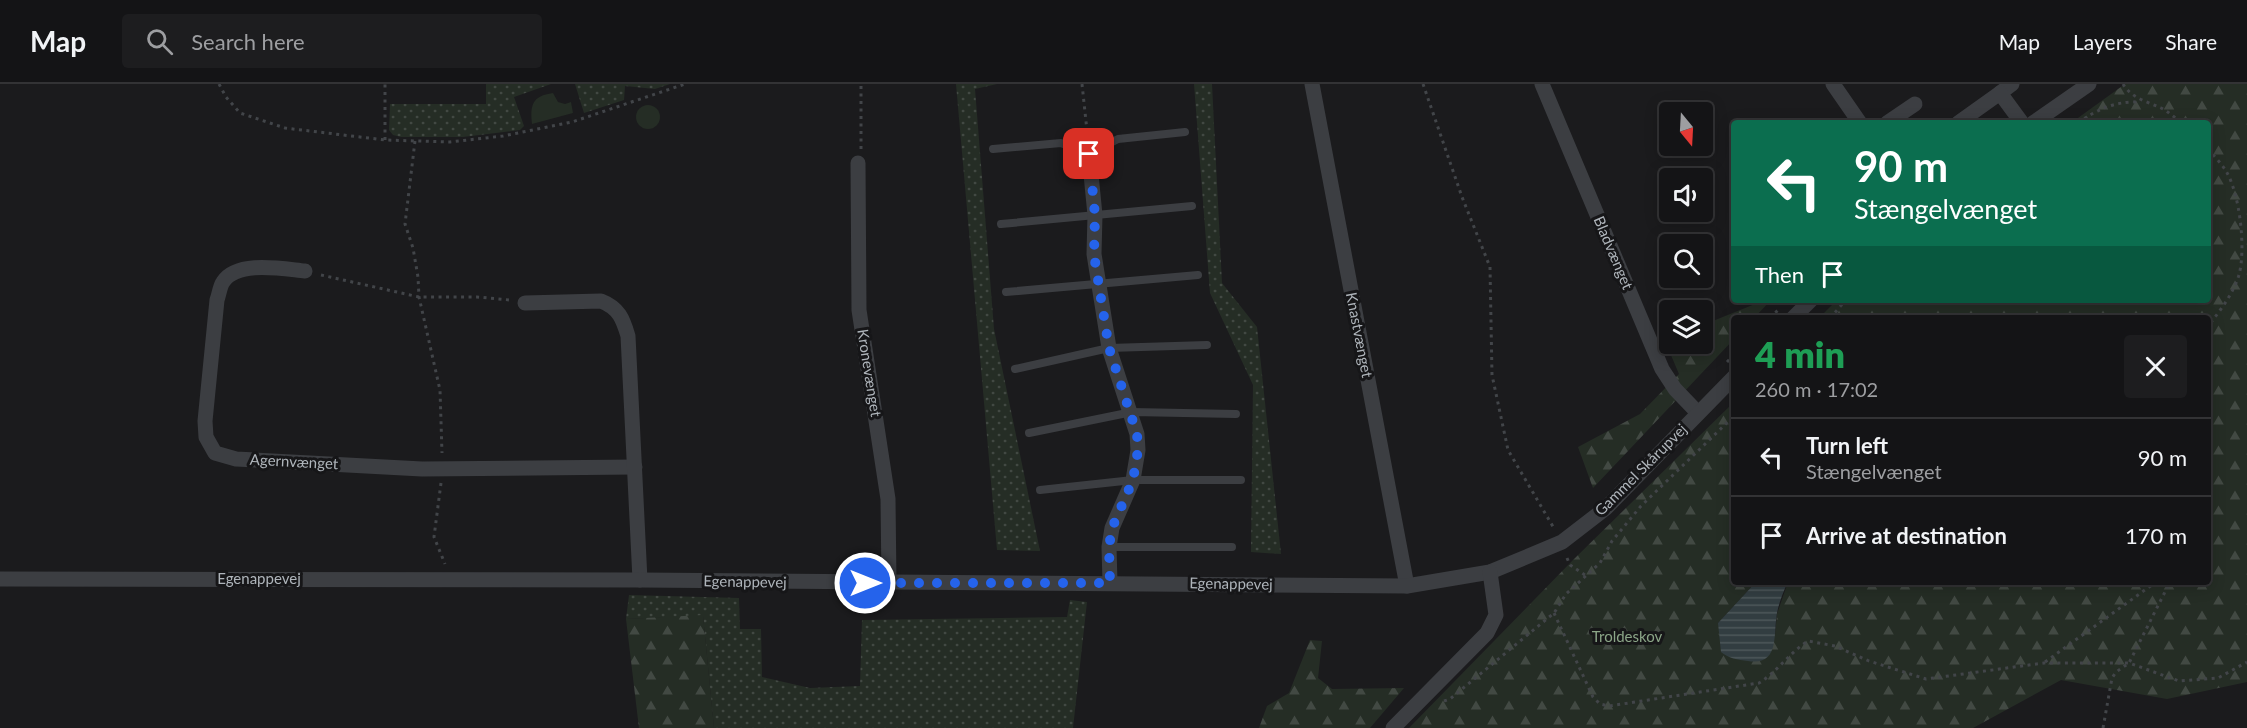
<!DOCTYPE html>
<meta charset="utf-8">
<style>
:root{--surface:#141416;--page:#1d1d1f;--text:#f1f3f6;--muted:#9d9ea1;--line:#333335}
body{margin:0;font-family:Lato,sans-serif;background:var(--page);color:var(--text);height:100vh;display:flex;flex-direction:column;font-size:22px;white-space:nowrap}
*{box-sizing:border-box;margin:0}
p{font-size:20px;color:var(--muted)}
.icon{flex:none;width:33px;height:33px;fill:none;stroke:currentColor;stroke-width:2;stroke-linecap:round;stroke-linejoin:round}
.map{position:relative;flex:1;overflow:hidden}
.sheet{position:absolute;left:1731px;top:231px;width:480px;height:270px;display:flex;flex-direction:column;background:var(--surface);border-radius:6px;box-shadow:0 3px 15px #0003,0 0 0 2px var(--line)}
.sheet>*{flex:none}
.hud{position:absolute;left:1731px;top:36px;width:480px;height:183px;border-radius:6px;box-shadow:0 3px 15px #0003,0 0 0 2px var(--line);background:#0b6e4f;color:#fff;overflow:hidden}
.needle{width:39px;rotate:162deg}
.fabs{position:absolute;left:1659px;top:18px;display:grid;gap:12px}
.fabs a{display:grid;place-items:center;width:54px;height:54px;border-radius:6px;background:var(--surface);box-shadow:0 3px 15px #0003,0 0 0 2px var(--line);font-size:30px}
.pin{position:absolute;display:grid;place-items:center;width:51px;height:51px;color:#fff;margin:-26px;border-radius:12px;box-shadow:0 3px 9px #0006}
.me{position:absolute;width:66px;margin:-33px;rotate:90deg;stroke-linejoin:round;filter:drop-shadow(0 0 4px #0008)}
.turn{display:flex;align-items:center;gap:21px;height:126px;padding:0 24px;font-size:27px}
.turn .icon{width:78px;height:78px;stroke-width:2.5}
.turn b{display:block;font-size:42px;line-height:51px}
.then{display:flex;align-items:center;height:57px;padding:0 24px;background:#0003;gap:12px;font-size:22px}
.round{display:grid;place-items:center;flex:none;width:63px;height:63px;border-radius:6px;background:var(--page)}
.overview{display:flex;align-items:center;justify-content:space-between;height:102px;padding:0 24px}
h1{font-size:36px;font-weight:800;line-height:45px;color:#1e9e55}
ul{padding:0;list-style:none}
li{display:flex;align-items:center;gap:18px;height:78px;padding:0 24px;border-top:2px solid var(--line)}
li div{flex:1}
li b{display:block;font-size:22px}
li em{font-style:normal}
header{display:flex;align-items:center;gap:36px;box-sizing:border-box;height:84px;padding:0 30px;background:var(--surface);border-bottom:2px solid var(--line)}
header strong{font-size:28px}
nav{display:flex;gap:33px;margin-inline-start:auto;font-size:21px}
.search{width:420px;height:54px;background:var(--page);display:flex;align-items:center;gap:15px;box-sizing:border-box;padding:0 21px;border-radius:6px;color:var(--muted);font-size:22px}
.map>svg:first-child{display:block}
.grass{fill:url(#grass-dots)}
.forest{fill:url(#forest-firs)}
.green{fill:#252d25}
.water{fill:url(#water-rules)}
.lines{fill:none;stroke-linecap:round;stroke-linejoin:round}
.path{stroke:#424549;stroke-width:3;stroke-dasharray:3 4.5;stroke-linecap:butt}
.service{stroke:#3c3e42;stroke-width:8}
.minor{stroke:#3c3e42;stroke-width:15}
.route{stroke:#2563eb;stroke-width:10;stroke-dasharray:0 18}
.labels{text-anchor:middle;stroke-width:6;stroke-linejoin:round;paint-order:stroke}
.street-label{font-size:15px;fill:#afb5bb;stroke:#161618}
.park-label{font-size:15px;fill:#8ba587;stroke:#161618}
</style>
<header>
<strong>Map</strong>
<div class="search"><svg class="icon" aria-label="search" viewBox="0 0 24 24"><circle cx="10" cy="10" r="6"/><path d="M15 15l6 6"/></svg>Search here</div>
<nav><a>Map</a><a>Layers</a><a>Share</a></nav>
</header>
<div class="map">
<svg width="2247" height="644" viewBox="0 0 2247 644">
<defs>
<pattern id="grass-dots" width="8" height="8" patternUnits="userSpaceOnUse" patternTransform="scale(1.5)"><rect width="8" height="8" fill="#252d25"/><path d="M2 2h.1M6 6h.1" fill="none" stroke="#424943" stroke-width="1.8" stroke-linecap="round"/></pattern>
<pattern id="forest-firs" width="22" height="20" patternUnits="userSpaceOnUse" patternTransform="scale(1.5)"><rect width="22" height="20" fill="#252d25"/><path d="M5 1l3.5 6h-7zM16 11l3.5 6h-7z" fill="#424943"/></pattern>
<pattern id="water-rules" width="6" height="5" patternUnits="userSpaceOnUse" patternTransform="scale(1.5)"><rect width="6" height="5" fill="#323d41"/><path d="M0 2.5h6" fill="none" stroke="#4d575a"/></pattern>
</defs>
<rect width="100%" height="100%" fill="#1b1b1d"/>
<g class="grass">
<path d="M486,0h65l-37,13 10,29 -4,4 -57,7h-62l-8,-2 -4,-5 1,-26h96z"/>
<path d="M575,0h95l-15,5 -30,-3 -1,14 -40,13z"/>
<path d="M956,0h41l-22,5 19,240 46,222 -43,-1z"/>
<path d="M1194,0h18l10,199 35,44 24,227 -30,-2 2,-167 -43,-92z"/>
<path d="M629,511l110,3 1,31h21l1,48 48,11 50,-2 2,-66 205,-3 3,-17 17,2 -14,126h-359l-11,-112 -77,3z"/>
</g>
<g class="forest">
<path d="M2125,0h122v598l-80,17 -106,-19 -88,48h-564l164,-168 161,-158v180h22l-38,41 57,12 2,-21 11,-32h420v-264h-389l18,-18h371v-177h-137z"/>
<path d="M1765,216h6l-17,18h-20v21l-141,149 -15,-41 62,-33 39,-40 -14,-33 4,-2 1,5h32l1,-19z"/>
<path d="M703,531l11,113h-75l-13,-109z"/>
<path d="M1310,556l12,1 -4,37 14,11 72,-1 -34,40h-111l8,-22 22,-13z"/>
</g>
<g class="green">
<path d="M553,9l5,9 7,2 6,-2 2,11 -41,11c-2,-19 0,-28 21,-31z"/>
<circle cx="648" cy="33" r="12"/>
</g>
<path class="water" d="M1756,498h32c-5,10 -9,21 -11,31 -4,22 3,53 -29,48 -10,-1 -20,-3 -27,-9l-3,-29z"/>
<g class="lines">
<g class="path">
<path d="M219,0l7,13 14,16 45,15 100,12 65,2 53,-6 69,-14 113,-38"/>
<path d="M1082,0l6,56"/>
<path d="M1423,0l39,113 28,70 2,108 16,75 47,80"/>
<path d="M2123,0c8,14 25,18 38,24 8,4 14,10 21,15"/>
<path d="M2078,39c18,-13 35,-21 57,-21l4,-3"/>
<path d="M385,56v-56"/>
<path d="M415,57l-10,83 8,24 5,29 1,20 21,93 2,63"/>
<path d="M861,65v-65"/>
<path d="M2208,65c6,7 13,14 18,22 14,23 20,78 13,104 -6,19 -19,36 -31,51"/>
<path d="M321,191l98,22h58l33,3"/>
<path d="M1770,234l9,-9"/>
<path d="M1830,234l16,-18"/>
<path d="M1727,278l7,-7"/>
<path d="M441,399l-7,54 11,27"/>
<path d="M1567,474l3,7 15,10"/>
<path d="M1554,529l39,84 7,7 9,2 150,-23c18,-11 30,-30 49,-42l27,5 34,15 57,18 118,-16h85l50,18 39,-3 29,-16"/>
<path d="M2045,578l111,-80"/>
<path d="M1444,617l6,-2 104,-86 12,-19 34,-31 12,-22 29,-35 93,-90"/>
<path d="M2103,644l9,-50 4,-6 13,-9 41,-81"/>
</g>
<g class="service">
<path d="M993,65l68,-6 28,11 29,-15 67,-7"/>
<path d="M1001,140l191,-18"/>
<path d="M1006,208l192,-17"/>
<path d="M1015,285l94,-21 98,-3"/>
<path d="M1029,349l103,-21 104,2"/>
<path d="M1040,406l93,-10h108"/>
<path d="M1109,463h123"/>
</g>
<g class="minor">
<path d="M1312,0l95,502"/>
<path d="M1542,0l120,285 13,20 23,24"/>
<path d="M1833,0l27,39"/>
<path d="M2000,9l12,-9"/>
<path d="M1887,39l28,-19"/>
<path d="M1958,39l42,-30 22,30"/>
<path d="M2033,39l56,-39"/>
<path d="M1089,70l6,61 -1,39 15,94 28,86 1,16 -5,30 -21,48 -3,19 1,36"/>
<path d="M858,79l1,147 29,189 1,84"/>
<path d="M305,187c-22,-2 -68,-11 -82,11 -3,4 -4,13 -6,18l-12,121 1,16 9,16 21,6 186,10 213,-2"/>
<path d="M525,219l76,-2c18,7 22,18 27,35l12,244"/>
<path d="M1793,234l18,-18"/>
<path d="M0,495l640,1 767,6 83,-14 72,-30 44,-34 128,-131"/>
<path d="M1393,644l94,-95 9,-18 -6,-43"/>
</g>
</g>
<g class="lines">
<path class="route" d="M865,499h245l-1,-36 3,-19 21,-48 5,-30 -1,-16 -28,-86 -15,-93 1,-40 -6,-61"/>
</g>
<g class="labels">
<g class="street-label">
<text transform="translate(1613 169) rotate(67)" y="5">Bladvænget</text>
<text transform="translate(1359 251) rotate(79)" y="5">Knastvænget</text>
<text transform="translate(869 289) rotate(81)" y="5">Kronevænget</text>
<text transform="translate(294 378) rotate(3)" y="5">Agernvænget</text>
<text transform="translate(1641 386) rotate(-45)" y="5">Gammel Skårupvej</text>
<text x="259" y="500">Egenappevej</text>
<text transform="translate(745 498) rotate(1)" y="5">Egenappevej</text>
<text transform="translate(1231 500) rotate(1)" y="5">Egenappevej</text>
</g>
<g class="park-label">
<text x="1627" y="558">Troldeskov</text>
</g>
</g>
</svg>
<div class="fabs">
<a><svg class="needle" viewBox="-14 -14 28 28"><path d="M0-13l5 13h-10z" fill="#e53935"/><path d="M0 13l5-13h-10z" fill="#9d9ea1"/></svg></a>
<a><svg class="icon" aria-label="sound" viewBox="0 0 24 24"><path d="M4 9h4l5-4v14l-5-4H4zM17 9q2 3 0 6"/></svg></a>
<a><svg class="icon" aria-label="search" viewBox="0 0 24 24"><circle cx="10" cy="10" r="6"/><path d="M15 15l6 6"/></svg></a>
<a><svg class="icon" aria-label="layers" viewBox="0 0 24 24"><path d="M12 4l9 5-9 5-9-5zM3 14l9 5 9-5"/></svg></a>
</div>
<div class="pin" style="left:1089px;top:70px;background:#d93025"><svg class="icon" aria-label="arrive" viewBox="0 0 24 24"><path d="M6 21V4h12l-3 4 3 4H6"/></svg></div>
<svg class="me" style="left:865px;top:499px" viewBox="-20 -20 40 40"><circle r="17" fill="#2563eb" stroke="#fff" stroke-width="3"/><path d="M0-11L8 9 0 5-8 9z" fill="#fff"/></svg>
<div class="hud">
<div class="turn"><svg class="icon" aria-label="left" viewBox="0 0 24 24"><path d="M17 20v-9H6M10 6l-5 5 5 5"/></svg><div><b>90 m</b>Stængelvænget</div></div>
<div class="then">Then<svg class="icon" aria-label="arrive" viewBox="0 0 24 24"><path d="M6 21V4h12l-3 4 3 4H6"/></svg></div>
</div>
<section class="sheet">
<div class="overview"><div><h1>4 min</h1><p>260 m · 17:02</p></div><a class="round"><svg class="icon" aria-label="close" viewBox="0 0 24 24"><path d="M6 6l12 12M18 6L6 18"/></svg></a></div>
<ul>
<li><svg class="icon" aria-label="left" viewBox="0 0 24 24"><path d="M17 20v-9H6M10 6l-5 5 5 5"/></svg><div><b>Turn left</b><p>Stængelvænget</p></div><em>90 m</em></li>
<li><svg class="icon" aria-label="arrive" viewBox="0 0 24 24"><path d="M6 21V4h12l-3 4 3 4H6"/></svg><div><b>Arrive at destination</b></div><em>170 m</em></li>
</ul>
</section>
</div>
